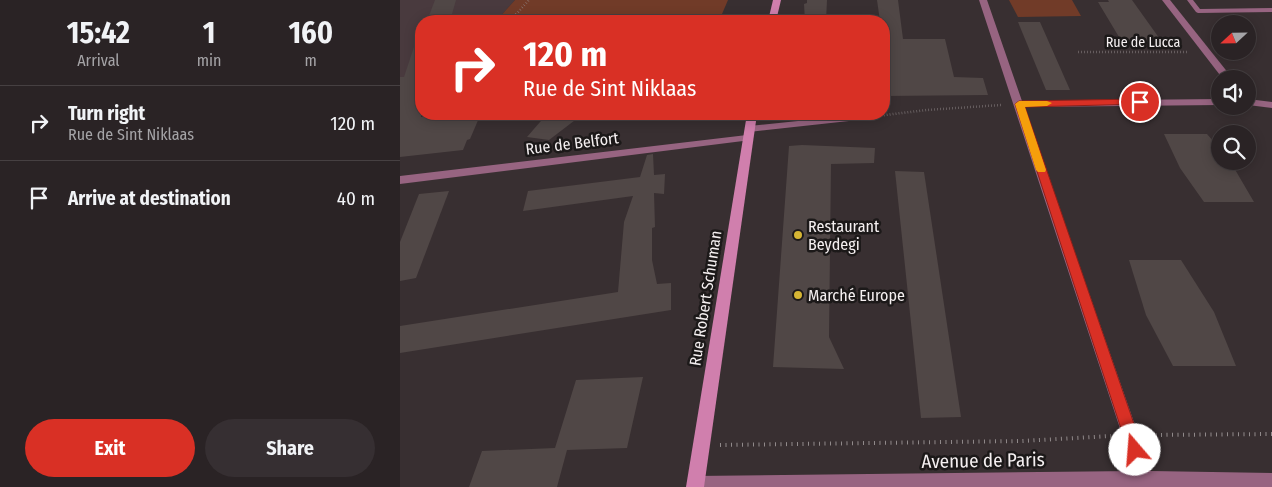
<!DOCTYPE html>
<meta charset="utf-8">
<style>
:root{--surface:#2a2325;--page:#362f32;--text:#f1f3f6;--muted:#a5a4a7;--line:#464042;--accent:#d93025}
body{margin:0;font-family:"Fira Sans Condensed",sans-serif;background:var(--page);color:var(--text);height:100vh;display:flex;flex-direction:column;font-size:19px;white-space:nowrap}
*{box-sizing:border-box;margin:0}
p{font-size:16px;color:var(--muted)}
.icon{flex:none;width:28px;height:28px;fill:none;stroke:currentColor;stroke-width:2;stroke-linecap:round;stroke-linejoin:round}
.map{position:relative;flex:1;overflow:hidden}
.side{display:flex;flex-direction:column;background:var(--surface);width:400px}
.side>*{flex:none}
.top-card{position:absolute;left:15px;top:15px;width:475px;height:105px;border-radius:20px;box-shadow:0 2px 12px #0003,0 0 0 1px var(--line);background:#d93025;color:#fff;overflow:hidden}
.needle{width:32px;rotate:248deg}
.fabs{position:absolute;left:811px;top:15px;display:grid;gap:10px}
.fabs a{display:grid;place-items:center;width:45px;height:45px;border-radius:50%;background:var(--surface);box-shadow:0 2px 12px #0003,0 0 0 1px var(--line);font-size:25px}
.pin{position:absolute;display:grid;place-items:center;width:42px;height:42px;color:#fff;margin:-21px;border:2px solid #fff;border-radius:50%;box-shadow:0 1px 5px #0007}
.me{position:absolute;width:55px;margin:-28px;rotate:342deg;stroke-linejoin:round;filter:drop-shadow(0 0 4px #0008)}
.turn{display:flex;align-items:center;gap:18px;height:105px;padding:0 25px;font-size:22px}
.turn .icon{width:65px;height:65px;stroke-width:2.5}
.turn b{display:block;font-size:35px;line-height:42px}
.eta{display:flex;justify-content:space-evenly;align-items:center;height:85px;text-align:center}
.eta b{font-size:30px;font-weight:700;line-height:35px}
.action{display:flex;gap:10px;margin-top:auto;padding:10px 25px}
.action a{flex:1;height:58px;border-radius:30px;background:var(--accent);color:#fff;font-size:20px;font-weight:700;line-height:58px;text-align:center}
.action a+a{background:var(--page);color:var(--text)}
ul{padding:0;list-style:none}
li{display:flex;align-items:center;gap:15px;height:75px;padding:0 25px;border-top:1px solid var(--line)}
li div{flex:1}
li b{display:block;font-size:19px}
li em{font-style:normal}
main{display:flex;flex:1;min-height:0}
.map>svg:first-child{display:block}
.built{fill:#493a3e}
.green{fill:#713b28}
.building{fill:#504746}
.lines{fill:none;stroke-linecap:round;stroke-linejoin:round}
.path-far1{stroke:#918a8b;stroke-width:2.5;stroke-dasharray:0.5 2.5;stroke-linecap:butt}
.path{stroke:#918a8b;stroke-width:4;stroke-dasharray:1 4.5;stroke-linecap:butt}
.lane{fill:#976481;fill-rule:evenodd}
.street{fill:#976481;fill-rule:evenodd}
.secondary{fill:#d07fad;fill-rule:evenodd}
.route{fill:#d93025;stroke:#8d1f18}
.slow{fill:#f59e0b}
.poi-dot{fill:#d5b534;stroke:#1c1919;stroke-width:2}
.labels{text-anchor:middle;stroke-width:5;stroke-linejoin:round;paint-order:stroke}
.far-street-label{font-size:14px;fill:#f5f0f1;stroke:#1c1919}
.street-label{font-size:16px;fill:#f5f0f1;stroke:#1c1919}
.poi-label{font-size:16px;fill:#f5f0f1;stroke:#1c1919;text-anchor:start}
.near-street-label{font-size:19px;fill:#f5f0f1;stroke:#1c1919}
</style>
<main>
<section class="side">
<div class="eta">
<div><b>15:42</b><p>Arrival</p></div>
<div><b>1</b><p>min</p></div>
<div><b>160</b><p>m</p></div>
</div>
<ul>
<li><svg class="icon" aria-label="right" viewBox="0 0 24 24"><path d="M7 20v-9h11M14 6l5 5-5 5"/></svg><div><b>Turn right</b><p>Rue de Sint Niklaas</p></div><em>120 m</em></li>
<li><svg class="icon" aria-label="arrive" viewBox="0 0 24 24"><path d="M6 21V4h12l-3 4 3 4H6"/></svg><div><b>Arrive at destination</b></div><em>40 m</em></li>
</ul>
<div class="action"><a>Exit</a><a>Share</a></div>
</section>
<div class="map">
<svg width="872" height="487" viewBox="0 0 872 487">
<rect width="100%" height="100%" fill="#382f31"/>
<path class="built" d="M0,0h115l-19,21h-75v77l-21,2z"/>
<g class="green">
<path d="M115,0h213l-9,21h-223z"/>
<path d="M609,0h63l9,16 -63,1z"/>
</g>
<g class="building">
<path d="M35,0h21l-6,21h-23z"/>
<path d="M407,0h20l-1,21h-21l-1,-17 3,-1z"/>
<path d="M477,0h21l5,39h42l9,38 29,1 5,17 -104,1v-75h-4z"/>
<path d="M708,0h24l30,42h-40l-24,-40h11z"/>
<path d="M618,22h22l30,68h-24z"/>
<path d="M18,35l3,1v81l22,-2 -1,3 22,-1v3l15,-2 -9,21 -3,1 -4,10 -63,7v-80h4z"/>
<path d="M147,114h36l-34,26 -22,-3z"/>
<path d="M764,134h43l13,15v12h10l24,41h-50l-24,-34z"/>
<path d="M402,145l73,3 -1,15 -43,1 -2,173 15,32 -71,-2 16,-221z"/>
<path d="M253,154l1,21 11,-1 -1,20 -10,-1 1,34 -3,1v32l5,24 14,-1v27l-271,43v-27l218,-34 6,-70 9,-26 -110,15 5,-20 112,-14 7,-22z"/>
<path d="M495,171l29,1 37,245 -40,1z"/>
<path d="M49,191l-33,87 -16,3v-39l19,-48z"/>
<path d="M729,260h52l33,52 22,54h-63l-27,-51z"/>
<path d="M243,377l-16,71 -60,2 -10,37h-88l13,-36 73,-3 21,-68z"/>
</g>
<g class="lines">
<g class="path-far1">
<path d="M110,21l19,-21"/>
<path d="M678,52h109"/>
<path d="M460,118l67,-8 74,-5"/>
</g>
<g class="path">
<path d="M750,435l122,-1"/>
<path d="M320,445l302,-4 89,-5"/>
</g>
<g class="lane">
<path d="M787,0h6l7,9 72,-1v4l-74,1 -2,-1z"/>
<path d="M446,116l4,3 -1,2 -100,11 -4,-3 4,-3z"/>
</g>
<g class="street">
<path d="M579,0h8l35,101 198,-2v6l-196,2 127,364 121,2v14h-584l-1,-3 2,-6 6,-2 439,-5z"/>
<path d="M762,0h8l63,79h-10z"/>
<path d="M848,99l24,3v6l-24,-3z"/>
<path d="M347,135l4,1 1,2 -1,2 -351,44v-8z"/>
</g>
<g class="secondary">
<path d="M373,0h8l-5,21h-8z"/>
<path d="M347,114h10l-53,373h-18z"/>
</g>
</g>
<path class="route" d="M740,99l4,1v4l-119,3 118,343 -2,5 -6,2 -5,-2 -2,-5 -113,-346 4,-3z"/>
<path class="slow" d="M619,101h28l5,2 -5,3 -22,1 21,63 -1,2h-7l-2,-2 -21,-66z"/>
<g class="poi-dot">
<circle cx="398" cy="235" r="5"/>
<circle cx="398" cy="295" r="5"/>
</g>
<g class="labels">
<g class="far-street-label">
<text x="743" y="47">Rue de Lucca</text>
</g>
<g class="street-label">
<text transform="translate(172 143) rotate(-7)" y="6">Rue de Belfort</text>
<text transform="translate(305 298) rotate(-81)" y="6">Rue Robert Schuman</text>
</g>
<g class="poi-label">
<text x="408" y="232">Restaurant<tspan x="408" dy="18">Beydegi</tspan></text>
<text x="408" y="301">Marché Europe</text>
</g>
<g class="near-street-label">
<text transform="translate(583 460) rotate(-1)" y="7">Avenue de Paris</text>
</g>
</g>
</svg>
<div class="fabs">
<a><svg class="needle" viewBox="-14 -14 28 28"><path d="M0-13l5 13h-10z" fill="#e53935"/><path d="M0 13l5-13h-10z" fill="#a5a4a7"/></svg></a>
<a><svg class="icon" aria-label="sound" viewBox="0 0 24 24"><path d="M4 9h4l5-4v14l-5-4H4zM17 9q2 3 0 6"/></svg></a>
<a><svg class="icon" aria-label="search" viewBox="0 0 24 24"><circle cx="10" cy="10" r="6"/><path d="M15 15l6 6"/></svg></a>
</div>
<div class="pin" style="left:740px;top:102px;background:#d93025"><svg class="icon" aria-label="arrive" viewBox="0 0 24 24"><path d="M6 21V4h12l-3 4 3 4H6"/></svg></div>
<svg class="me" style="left:735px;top:450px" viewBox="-20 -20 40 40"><circle r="19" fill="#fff"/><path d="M0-13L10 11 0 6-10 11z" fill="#d93025"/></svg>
<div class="top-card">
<div class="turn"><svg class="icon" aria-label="right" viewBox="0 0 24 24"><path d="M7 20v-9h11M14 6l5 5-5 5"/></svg><div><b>120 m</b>Rue de Sint Niklaas</div></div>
</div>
</div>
</main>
